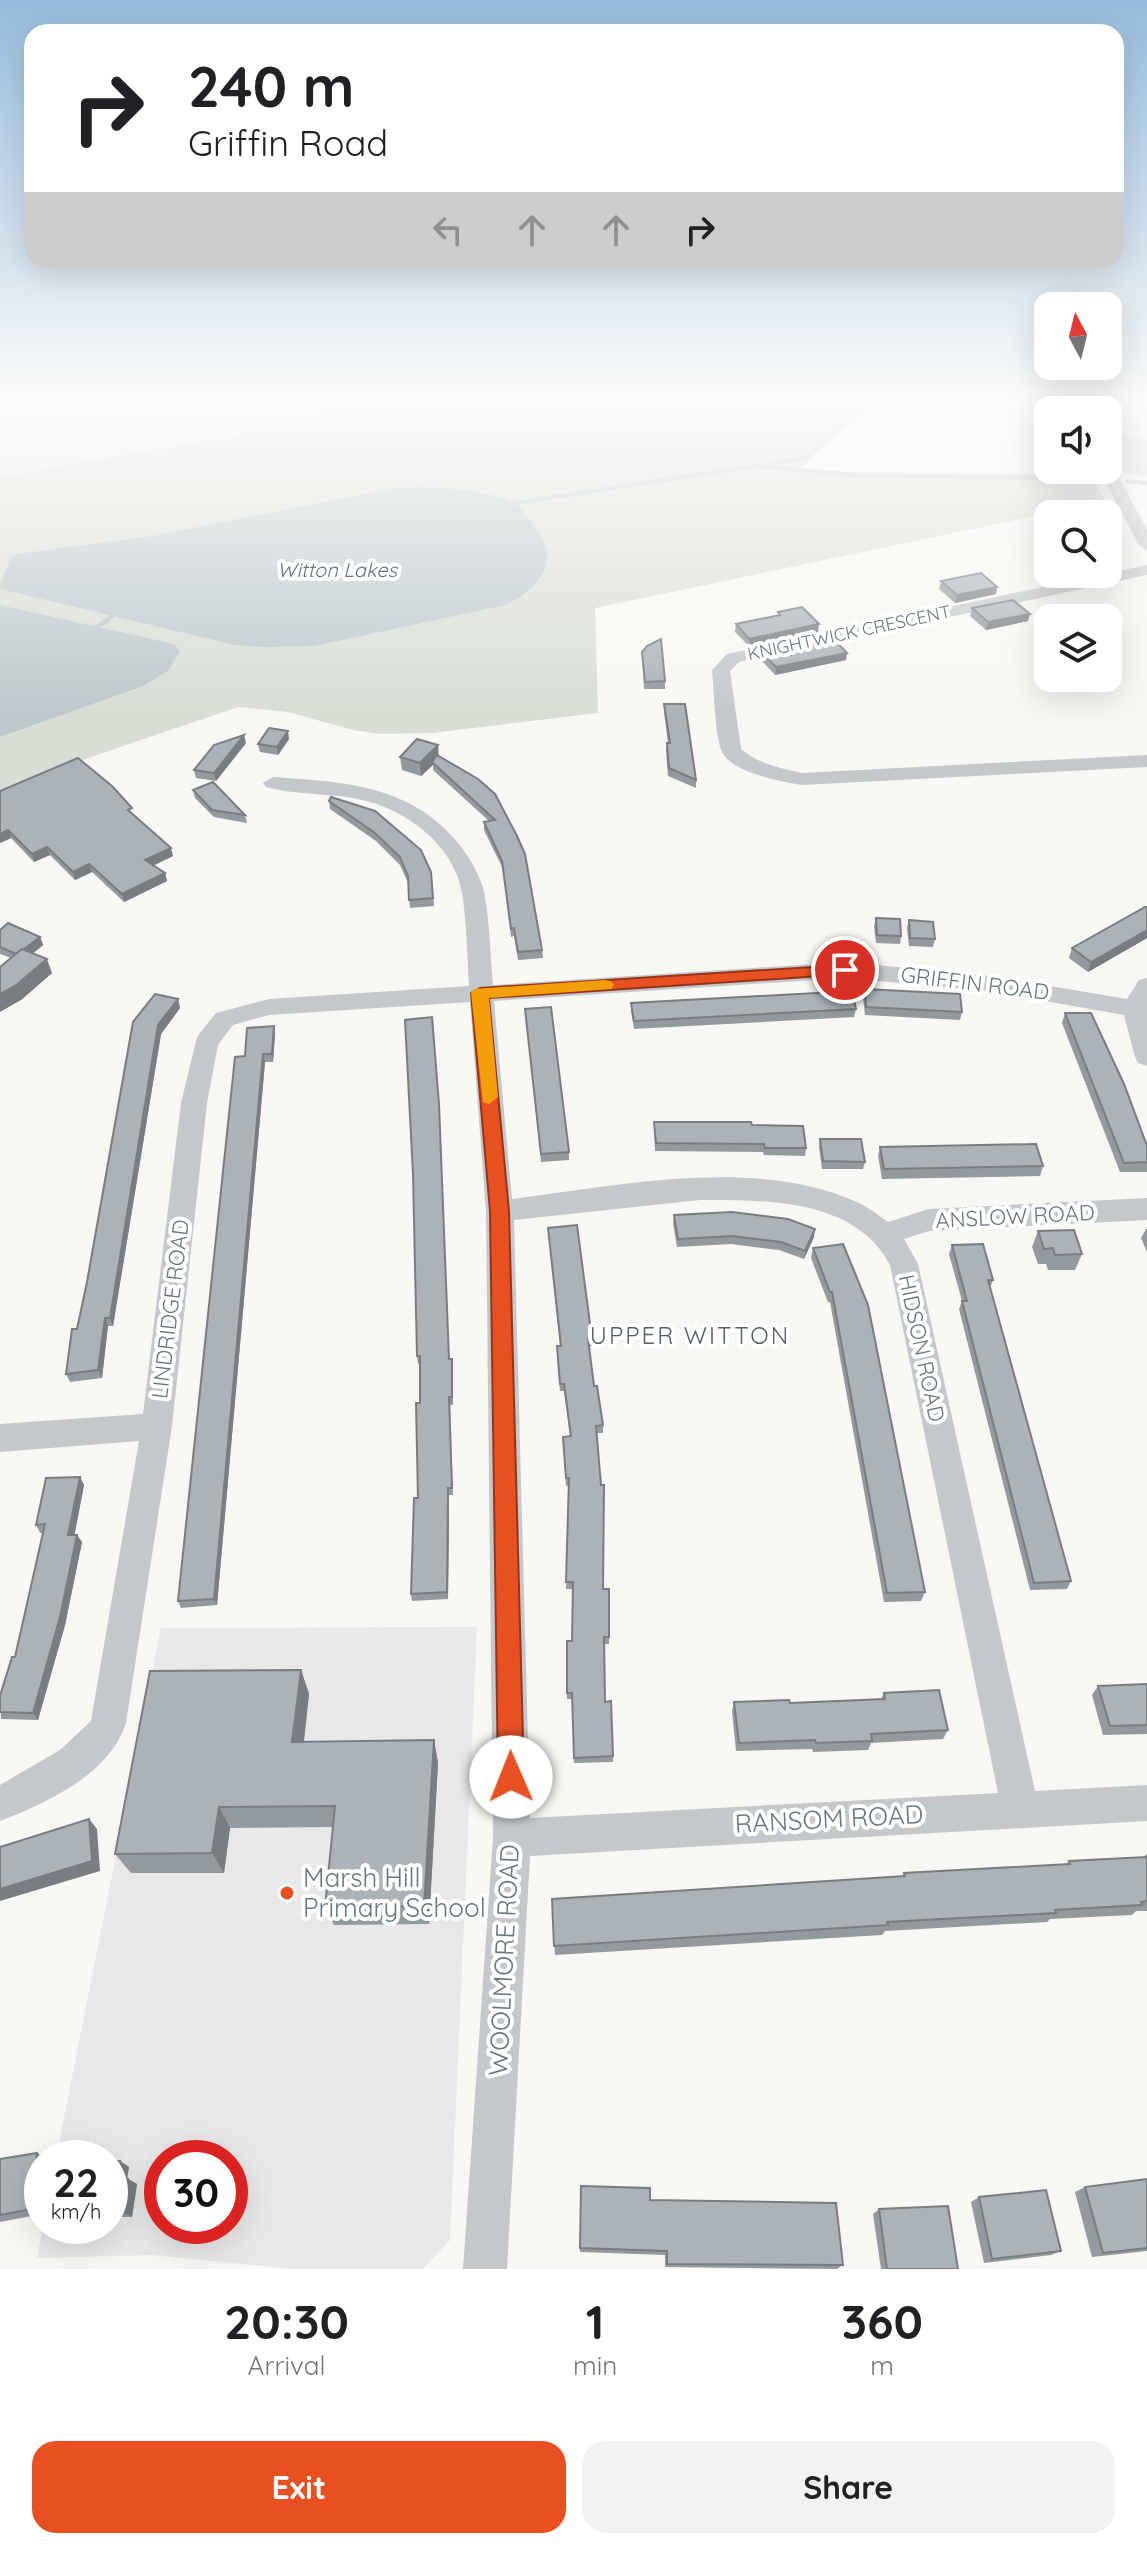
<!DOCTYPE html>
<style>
:root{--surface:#fff;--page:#f2f2f2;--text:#202124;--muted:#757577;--accent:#e85022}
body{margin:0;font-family:Quicksand,sans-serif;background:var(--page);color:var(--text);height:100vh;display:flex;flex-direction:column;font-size:30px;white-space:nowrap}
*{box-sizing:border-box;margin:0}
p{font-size:26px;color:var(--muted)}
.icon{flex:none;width:44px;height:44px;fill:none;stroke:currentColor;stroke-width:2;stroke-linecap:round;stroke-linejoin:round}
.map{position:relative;height:2269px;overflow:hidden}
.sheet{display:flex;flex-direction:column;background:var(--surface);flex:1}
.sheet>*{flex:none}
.banner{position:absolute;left:24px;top:24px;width:1100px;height:244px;border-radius:24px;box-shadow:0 8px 32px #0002;background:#fff;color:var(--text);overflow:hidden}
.needle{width:52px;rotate:353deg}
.buttons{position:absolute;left:1034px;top:292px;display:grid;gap:16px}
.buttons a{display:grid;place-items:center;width:88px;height:88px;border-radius:16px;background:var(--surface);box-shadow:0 8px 32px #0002;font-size:40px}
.speed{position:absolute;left:24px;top:2140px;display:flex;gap:16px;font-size:40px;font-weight:700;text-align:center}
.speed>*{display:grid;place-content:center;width:104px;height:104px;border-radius:50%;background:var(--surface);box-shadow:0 8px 32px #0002;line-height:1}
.speed small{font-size:20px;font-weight:400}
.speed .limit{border:12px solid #d22;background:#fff;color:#111}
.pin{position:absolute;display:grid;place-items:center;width:68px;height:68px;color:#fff;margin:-34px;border:4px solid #fff;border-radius:50%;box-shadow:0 2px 8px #0007}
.me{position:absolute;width:88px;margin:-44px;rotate:359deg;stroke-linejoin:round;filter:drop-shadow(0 0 6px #0008)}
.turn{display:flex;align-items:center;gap:28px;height:168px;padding:0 32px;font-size:36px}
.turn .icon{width:104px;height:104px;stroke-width:2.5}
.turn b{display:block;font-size:56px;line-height:68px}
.lanes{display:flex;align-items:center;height:76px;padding:0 32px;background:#0003;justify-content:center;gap:40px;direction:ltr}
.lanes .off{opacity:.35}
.eta{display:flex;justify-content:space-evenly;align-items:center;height:136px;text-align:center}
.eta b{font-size:48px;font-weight:700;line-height:56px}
.action{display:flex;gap:16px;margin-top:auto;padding:16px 32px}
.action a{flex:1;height:92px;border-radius:24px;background:var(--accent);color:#fff;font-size:32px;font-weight:700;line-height:92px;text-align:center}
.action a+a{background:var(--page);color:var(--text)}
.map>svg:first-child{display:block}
.built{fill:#e7e8e7;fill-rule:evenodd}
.green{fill:#d8ded4}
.water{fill:#bcc8cc}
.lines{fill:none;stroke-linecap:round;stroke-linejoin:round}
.stream-far1{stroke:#bcc8cc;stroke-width:4}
.stream{stroke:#bcc8cc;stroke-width:5}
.minor{fill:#c4c8cb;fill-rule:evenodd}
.wall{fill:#939a9f}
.shaded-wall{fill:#787d82}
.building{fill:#abb3b9;stroke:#787d82;stroke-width:2}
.route{fill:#e85022;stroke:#973416;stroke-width:2}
.slow{fill:#f59e0b}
.poi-dot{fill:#e85022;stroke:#fff;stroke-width:3}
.labels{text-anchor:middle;stroke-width:8;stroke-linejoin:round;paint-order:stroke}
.far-street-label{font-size:18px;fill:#657785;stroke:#fff}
.far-water-label{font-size:20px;font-style:italic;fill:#607882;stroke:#fff}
.street-label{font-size:22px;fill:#657785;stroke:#fff}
.neighbourhood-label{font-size:24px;letter-spacing:2px;fill:#53606a;stroke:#fff}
.near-street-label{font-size:26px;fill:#657785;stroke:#fff}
.near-poi-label{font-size:26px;fill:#657785;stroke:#fff;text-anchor:start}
</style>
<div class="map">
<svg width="1147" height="2269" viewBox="0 0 1147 2269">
<rect width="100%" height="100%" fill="#f7f7f3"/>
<g class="built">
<path d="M0,397h334l-27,26 -307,54z"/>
<path d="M477,1627l-27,613 -27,29h-129l-141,-14 -116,3 6,-32h67v-68h-54l105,-530zM162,2158h68v68h-68z"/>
</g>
<g class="green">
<path d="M334,397h544l-76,71 41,4 248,3 16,29 -34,4 -478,100 3,105 -166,20 -51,1 -28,-4 -65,-18 -50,-5 -147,50 -91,35v-315l307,-54z"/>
<path d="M1111,435l36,4v37l-22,-3z"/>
</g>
<g class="water">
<path d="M394,488c37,-2 103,-1 131,23l-3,2c40,35 30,70 -17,92l-191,41 -50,1 -29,-2 -235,-56c0,-11 7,-17 9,-28l8,-7 142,-19z"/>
<path d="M0,605l174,39 6,7 -12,20 -25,15 -143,51z"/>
</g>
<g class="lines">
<g class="stream-far1">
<path d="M768,464l39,-6 66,-61"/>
<path d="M1127,481l20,2"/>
<path d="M515,503l240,-37 97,9 240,4"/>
<path d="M103,623l10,-7"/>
</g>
<path class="stream" d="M98,626l8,-5"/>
<g class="minor">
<path d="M1100,397h14l-6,13h-14z"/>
<path d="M1108,466l7,4 32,60v20l-8,-5 -40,-75h9z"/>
<path d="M1147,565v10l-408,87 -9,9 11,78c17,15 39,19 61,24l345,-18v12l-345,18c-21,-4 -70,-12 -80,-33 -7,-15 -8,-64 -10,-82l15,-16z"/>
<path d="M273,777c73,5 141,8 189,71 9,12 19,30 22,44 6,30 6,62 9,93l352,-23 145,14 137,23 12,-19 8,-2v88l-9,-3 -3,-6 -11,-42 -134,-24 -145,-13 -351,23 18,198c106,-13 244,-43 345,3 11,5 21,13 31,20l41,-13 218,-11v22l-218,11 -25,8 14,25 117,527 112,-6v36l-617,35 -23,413h-44l30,-431 -7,-627 -16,-209 -201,13 -36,10 -15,20 -11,58 -35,323 -46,297c-16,51 -79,80 -126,98v-36l60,-35 31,-29 48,-280 -139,11v-28l143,-10 38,-311 16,-66 19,-24 53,-14 200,-13c-2,-31 -2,-62 -7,-93 -8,-49 -58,-85 -104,-94 -30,-6 -63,-4 -92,-12l-3,-4zM700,1200c64,0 155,-2 190,65l108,528 -468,25 -16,-598z"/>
</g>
</g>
<g class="wall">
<path d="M941,581l55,13 -41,9 -16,-14z"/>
<path d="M972,608l56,13 -42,9 -16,-14z"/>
<path d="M778,612l40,20 -69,14 -14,-14 1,-8 42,-9z"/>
<path d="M642,652l23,29v8h-21z"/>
<path d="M762,653l84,7 -71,15 -14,-15z"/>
<path d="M664,704l32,76v8l-28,-12 -2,-25 1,-8h1l-4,-31z"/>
<path d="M289,739l-11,16 -18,-3 -2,-8z"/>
<path d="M246,743l-30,38 -20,-3 -2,-8z"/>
<path d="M438,756l57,38 47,156 1,8 -25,2 -4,-24 -3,1 -8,-68 -19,-39v-8l5,-1 -56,-51v-5l-12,11 -19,-6 -2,-13z"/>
<path d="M193,790l52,25 2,8 -33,-6 -19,-19z"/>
<path d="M0,791l134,24 39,41 -20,10 12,7 2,8 -43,21 -32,-30 -17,8 -25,-25 -16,7 -23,-24 -11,5z"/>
<path d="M329,801l102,71 3,34 -24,2 -2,-25 -8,-18 -24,-24 -46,-32z"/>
<path d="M1147,907v31l-59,34 -19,-14 3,-10z"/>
<path d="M876,918l25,18 -1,8 -24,-1 -2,-17z"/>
<path d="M909,920l26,19 -2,8 -24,-1 -2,-18z"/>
<path d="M0,930l40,7 3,8 -10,8 19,20 -31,27 -10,-42 -11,-4z"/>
<path d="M865,989l97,23 -2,8 -95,-5 -2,-18z"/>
<path d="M178,999l2,9 -19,26 -48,292h-5l-6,52 -32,4 -4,-8 21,-92 46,-260z"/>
<path d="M631,1003l225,6 -2,8 -220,12 -3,-18z"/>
<path d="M525,1009l44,143v8l-28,2z"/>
<path d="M1065,1013l82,149v10h-27l-58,-149z"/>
<path d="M275,1034l-2,28h-8l-48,543 -36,3 -3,-7 67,-545z"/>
<path d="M654,1122l98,3 54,23 -1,8 -41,-1 -1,-3 -108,-1z"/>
<path d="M820,1139l45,23 -2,7h-41l-3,-22z"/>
<path d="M880,1147l163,19 -3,10 -158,3 -4,-23z"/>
<path d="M413,1174l37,185 3,7v39h-3l3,90h-4l-1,104 -36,2 -1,-7 7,-96 2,-135 -2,1 -1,-8z"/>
<path d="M674,1215l140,22 -10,22 -25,-9 -48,-6 -54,3 -4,-24z"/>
<path d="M548,1228l44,111v7h-3l5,40 9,39v8h-7l7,156h6v55h-5l1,58 8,54v6l-39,1 -2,-64h-5v-58h5l1,-52h-7l3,-104 -3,1 -3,-42 7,-8 -6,-45h-4l-3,-37 3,-8z"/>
<path d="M1146,1229h1v23l-6,-14z"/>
<path d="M1038,1231l44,23 -7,16h-27l-2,-6h-8l-6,-17z"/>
<path d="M843,1244l82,348 -4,9 -37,1 -54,-300h-2l-17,-44 2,-10z"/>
<path d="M952,1245l41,35 -3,8 81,293 -4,8 -37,1 -71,-281 3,-8 -13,-47z"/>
<path d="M80,1477l4,8 -10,50 8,7 -17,83 -27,95 -37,-1 -1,-23 15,-39 28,-124h-3l-4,-8z"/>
<path d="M301,1670l8,24 -5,48 130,-2 4,23 -9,161 -95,1 -9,-18 8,-80 -103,1 -6,45h-93l-16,-19z"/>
<path d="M1147,1684v50l-44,1 -11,-40 6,-9z"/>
<path d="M884,1693l64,37 -5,9 -72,4 -3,7 -55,2 -1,-3 -76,2 -4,-40 2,-9 56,1 91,-4z"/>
<path d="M1147,1854v57h-11l-4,4 -82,4 -3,3 -162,9 -3,4 -327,20 -3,-56 350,-23 2,-3 162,-9 3,-3 74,-4z"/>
<path d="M42,2158v56l-42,8v-63z"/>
<path d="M110,2161h10l9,6 -2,12 10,5 -5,33h-22z"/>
<path d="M1147,2179v72l-55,6 -17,-65 10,-5z"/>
<path d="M581,2186l69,14 193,65 -6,4 -172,-2v-12l-85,-3z"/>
<path d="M979,2197l82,54 -10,4 -67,8 -13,-61z"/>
<path d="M879,2209l79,60h-77l-8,-55z"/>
</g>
<g class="shaded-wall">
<path d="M997,587l-1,7 -41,9 2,-8z"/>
<path d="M1030,614l-2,7 -42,9 2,-8z"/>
<path d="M819,624l-1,8 -69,14v-7z"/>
<path d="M847,653l-1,7 -71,15 1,-8z"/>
<path d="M288,731l1,8 -11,16 -1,-8z"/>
<path d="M244,735l2,8 -30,38 -2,-8z"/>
<path d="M438,745l1,14 -7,3 1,3 -12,11 -1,-13z"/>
<path d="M8,830l3,8 -11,5v-9z"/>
<path d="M47,847l3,8 -16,7 -2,-8z"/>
<path d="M171,848l2,8 -26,12 -2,-8z"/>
<path d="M89,864l3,8 -17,8 -2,-8z"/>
<path d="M165,873l2,8 -43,21 -2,-8z"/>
<path d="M1147,930v8l-59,34 3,-10z"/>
<path d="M40,937l3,8 -22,18 -3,-8z"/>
<path d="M47,959l5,14 -31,27 -21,12v-18z"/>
<path d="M178,999l2,9 -19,26 -48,292 -3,-8 48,-293z"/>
<path d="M274,1026l1,8 -2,28 -1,-8z"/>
<path d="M263,1054l2,8 -48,543 -3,-6z"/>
<path d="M815,1229l-1,8 -10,22 1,-8z"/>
<path d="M105,1318l3,8 -6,52 -4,-8z"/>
<path d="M80,1477l4,8 -11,58 -5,-8z"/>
<path d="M448,1488l1,7 -1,104 -1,-7z"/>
<path d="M77,1535l5,7 -17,83 -27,95 -5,-7z"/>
<path d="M301,1670l8,24 -8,70 -9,-22z"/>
<path d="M434,1740l4,23 -9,161 -5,-18z"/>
<path d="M219,1807l11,21 -6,45 -12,-20z"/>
<path d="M89,1819l8,10 3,42 -100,30v-12z"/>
<path d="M37,2153l9,5h-4v26l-8,-4z"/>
<path d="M120,2161l9,6 -3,17 -9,-5z"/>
<path d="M128,2179l9,5 -5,33 -9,-5z"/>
</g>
<g class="building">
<path d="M981,573l16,14 -40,8 -16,-14z"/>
<path d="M1013,600l17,14 -42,8 -16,-14z"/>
<path d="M802,607l17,17 -70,15 -13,-15 44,-9 -2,-3z"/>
<path d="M833,638l14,15 -71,14 -14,-14z"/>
<path d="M661,639l4,42 -20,1 -3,-30 5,-6z"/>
<path d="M664,704h21l11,76 -27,-12 -2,-25h3z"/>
<path d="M269,728l19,3 -11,16 -19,-3z"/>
<path d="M244,735l-30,38 -20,-3 20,-25z"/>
<path d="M417,739l21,6 -18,18 -20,-6z"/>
<path d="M437,755l41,24 17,15 22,42 8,18 17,96 -24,2 -4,-24 -3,1 -9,-68 -18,-39 11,-2 -63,-58z"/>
<path d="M78,758l34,28 20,22 -4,2 43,38 -26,12 20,13 -43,21 -33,-30 -16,8 -26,-25 -15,7 -24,-24 -8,4v-43z"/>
<path d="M213,782l32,33 -33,-5 -19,-20z"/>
<path d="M331,797l44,14 46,39 10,22 2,26 -24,2 -1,-24 -8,-19 -25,-24 -46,-32z"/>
<path d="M1145,907h2v23l-56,32 -19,-14z"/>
<path d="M876,918l24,1 1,17 -24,-1z"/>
<path d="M909,920l24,2 2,17 -25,-1z"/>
<path d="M8,923l32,14 -16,12h-2l-6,5 -16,-7v-17z"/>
<path d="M22,949l25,10 -32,27 -15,8v-27z"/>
<path d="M865,989l95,5 2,18 -96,-5z"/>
<path d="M852,991l4,18 -222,12 -3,-18z"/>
<path d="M155,994l23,5 -20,26 -48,293h-5l-7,52 -32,4 6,-45h5l10,-47 46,-260z"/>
<path d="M551,1007l18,145 -28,2 -16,-145z"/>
<path d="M1065,1013h26l33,71 23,62v16l-23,1z"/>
<path d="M432,1017l7,87 10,255h3v38h-3l3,91h-4l-1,104 -36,2 3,-96h4l-2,-95h4v-47h-3l-4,-182 -8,-154z"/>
<path d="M274,1026l-2,28h-9l-49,545 -36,2 57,-544 10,-1 2,-28z"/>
<path d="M654,1122h97l1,3 51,1 3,22h-41l-1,-4 -108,-1z"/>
<path d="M820,1139h41l4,23 -42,-1z"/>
<path d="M1036,1144l7,22 -159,3 -4,-22z"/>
<path d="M732,1212l56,7 27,10 -10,22 -24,-9 -49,-6 -54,3 -4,-24z"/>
<path d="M577,1225l15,114h-4l6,47h3l6,39 -7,1 5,59h3l-1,104h6v48h-5l1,65 6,-1 2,55 -39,2 -2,-65h-5v-52h5l1,-59h-7l3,-104h-3l-3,-41 8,-1 -7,-52h-4l-3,-38h4l-13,-118z"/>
<path d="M1074,1230l8,24 -27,1 -2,-7 -9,1 -6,-18z"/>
<path d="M843,1244l25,61 57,287 -38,1 -55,-301h-2l-17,-44z"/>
<path d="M983,1244l10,36h-5l83,301 -37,2 -72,-282h5l-15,-56z"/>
<path d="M80,1477l-12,58h9l-17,82 -27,96 -33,-1v-16l12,-39h3l30,-133 -9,1 10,-47z"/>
<path d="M301,1670l-9,72 142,-2 -10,166 -99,1 10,-101 -116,1 -7,46 -97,1 35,-183z"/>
<path d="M1147,1684v41l-37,1 -12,-40z"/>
<path d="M939,1690l9,40 -77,4 1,7 -56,2 -1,-3 -76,3 -5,-41 55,-2 1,3 95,-4 -1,-6z"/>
<path d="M89,1819l3,42 -92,28v-42z"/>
<path d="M1147,1857v44l-6,1 1,3 -87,5 1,3 -169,9 1,3 -334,21 -2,-47 353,-23 -1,-3 166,-9 -1,-3z"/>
<path d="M37,2153l-3,27h8v27l-42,8v-56z"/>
<path d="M110,2161h10l-3,18h11l-5,33h-13z"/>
<path d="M1147,2179v69l-44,5 -18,-66z"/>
<path d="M581,2186l69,2v12l186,3 7,62 -176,-1v-13l-87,-3z"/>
<path d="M1046,2190l15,61 -69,8 -13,-62z"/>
<path d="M948,2206l10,63h-71l-8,-60z"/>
</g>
<linearGradient id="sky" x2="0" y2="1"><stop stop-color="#96bcdd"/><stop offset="0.56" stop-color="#fbfbfa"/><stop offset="1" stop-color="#fbfbfa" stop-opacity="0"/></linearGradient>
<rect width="1147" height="715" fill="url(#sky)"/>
<path class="route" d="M845,965l6,1v8l-362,24 20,213 15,566 -4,9 -9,4 -9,-4 -4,-9 -8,-566 -19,-218 9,-5z"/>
<path class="slow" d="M605,980l6,1 3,4 -3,4 -122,9 9,99 -9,7 -6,-2 -12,-109 3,-4z"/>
<circle class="poi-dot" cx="287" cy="1893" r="8"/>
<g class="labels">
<g class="far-street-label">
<text transform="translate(849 633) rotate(-12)" y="6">KNIGHTWICK CRESCENT</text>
</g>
<g class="far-water-label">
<text x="337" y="577">Witton Lakes</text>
</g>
<g class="street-label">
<text transform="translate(975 983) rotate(7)" y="8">GRIFFIN ROAD</text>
<text transform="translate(1015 1216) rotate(-3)" y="8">ANSLOW ROAD</text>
<text transform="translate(170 1309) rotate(-83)" y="8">LINDRIDGE ROAD</text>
<text transform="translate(922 1348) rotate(78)" y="8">HIDSON ROAD</text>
</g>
<g class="neighbourhood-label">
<text x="690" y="1344">UPPER WITTON</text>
</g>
<g class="near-street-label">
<text transform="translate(829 1819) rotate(-3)" y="9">RANSOM ROAD</text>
<text transform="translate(504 1960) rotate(-87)" y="9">WOOLMORE ROAD</text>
</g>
<g class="near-poi-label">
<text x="303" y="1887">Marsh Hill<tspan x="303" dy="30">Primary School</tspan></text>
</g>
</g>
</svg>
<div class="buttons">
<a><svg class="needle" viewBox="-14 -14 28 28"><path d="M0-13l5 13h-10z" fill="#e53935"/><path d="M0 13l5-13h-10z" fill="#757577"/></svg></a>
<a><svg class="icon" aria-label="sound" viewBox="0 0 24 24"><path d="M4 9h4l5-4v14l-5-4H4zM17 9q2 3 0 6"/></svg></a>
<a><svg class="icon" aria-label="search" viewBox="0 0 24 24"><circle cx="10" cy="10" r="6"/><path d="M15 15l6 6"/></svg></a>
<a><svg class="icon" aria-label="layers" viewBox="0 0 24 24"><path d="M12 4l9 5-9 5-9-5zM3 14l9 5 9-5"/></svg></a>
</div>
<div class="speed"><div>22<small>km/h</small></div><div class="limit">30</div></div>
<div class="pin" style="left:845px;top:970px;background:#d93025"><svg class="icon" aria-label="arrive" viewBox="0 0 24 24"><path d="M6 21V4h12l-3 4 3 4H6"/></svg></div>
<svg class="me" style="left:511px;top:1777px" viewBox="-20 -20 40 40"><circle r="19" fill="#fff"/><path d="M0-13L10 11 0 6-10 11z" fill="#e85022"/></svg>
<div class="banner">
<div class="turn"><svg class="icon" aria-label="right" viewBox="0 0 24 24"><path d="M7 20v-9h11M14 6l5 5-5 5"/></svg><div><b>240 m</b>Griffin Road</div></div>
<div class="lanes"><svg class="icon off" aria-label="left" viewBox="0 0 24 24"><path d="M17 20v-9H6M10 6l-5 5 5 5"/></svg><svg class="icon off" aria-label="ahead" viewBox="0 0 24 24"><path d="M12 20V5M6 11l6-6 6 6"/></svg><svg class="icon off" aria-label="ahead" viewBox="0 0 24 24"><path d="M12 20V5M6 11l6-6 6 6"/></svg><svg class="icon" aria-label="right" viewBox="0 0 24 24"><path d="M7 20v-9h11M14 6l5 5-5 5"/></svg></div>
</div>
</div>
<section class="sheet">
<div class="eta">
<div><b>20:30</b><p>Arrival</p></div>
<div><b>1</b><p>min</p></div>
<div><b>360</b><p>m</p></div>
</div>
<div class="action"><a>Exit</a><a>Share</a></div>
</section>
